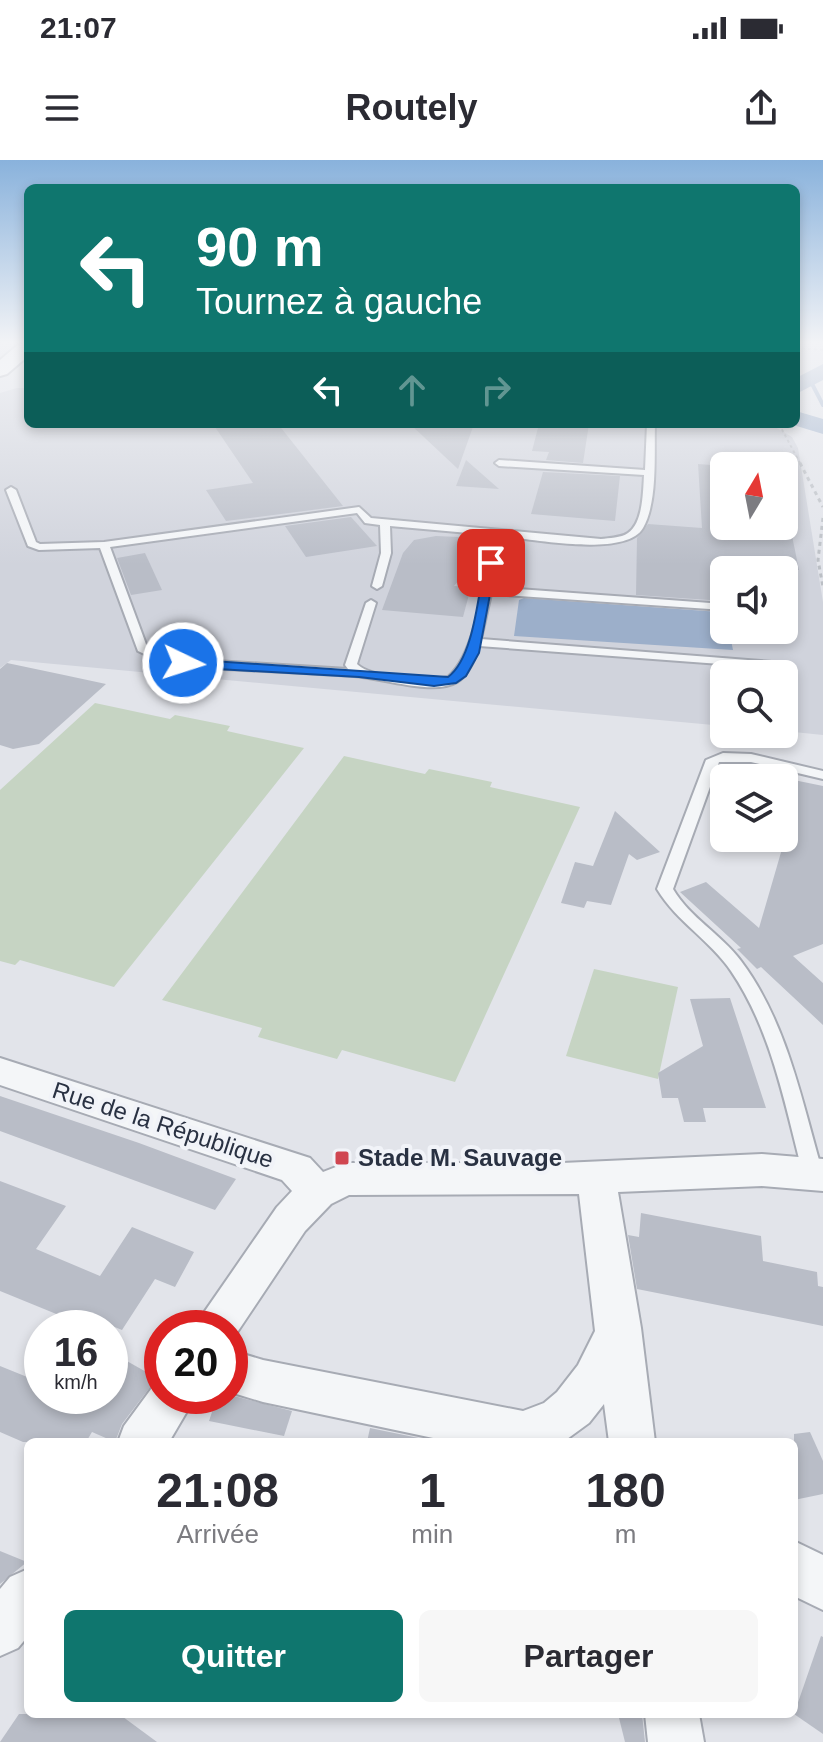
<!DOCTYPE html>
<html lang="fr">
<meta charset="utf-8">
<style>
:root{--surface:#fff;--page:#f7f7f7;--text:#2b2b33;--muted:#7c7c81;--accent:#0f766e}
body{margin:0;font-family:Arial,sans-serif;background:var(--page);color:var(--text);height:100vh;display:flex;flex-direction:column;font-size:30px;white-space:nowrap}
*{box-sizing:border-box;margin:0}
p{font-size:26px;color:var(--muted)}
.icon{flex:none;width:44px;height:44px;fill:none;stroke:currentColor;stroke-width:2;stroke-linecap:round;stroke-linejoin:round}
.map{position:relative;flex:1;overflow:hidden}
.details{position:absolute;left:24px;top:1278px;width:774px;height:280px;display:flex;flex-direction:column;background:var(--surface);border-radius:12px;box-shadow:0 4px 12px #0003}
.details>*{flex:none}
.top-card{position:absolute;left:24px;top:24px;width:776px;height:244px;border-radius:12px;box-shadow:0 4px 12px #0003;background:#0f766e;color:#fff;overflow:hidden}
.needle{width:52px;rotate:10deg}
.fabs{position:absolute;left:710px;top:292px;display:grid;gap:16px}
.fabs a{display:grid;place-items:center;width:88px;height:88px;border-radius:12px;background:var(--surface);box-shadow:0 4px 12px #0003;font-size:40px}
.speed{position:absolute;left:24px;top:1150px;display:flex;gap:16px;font-size:40px;font-weight:700;text-align:center}
.speed>*{display:grid;place-content:center;width:104px;height:104px;border-radius:50%;background:var(--surface);box-shadow:0 4px 12px #0003;line-height:1}
.speed small{font-size:20px;font-weight:400}
.speed .limit{border:12px solid #d22;background:#fff;color:#111}
.pin{position:absolute;display:grid;place-items:center;width:68px;height:68px;color:#fff;margin:-34px;border-radius:16px;box-shadow:0 4px 12px #0006}
.me{position:absolute;width:88px;margin:-44px;rotate:94deg;stroke-linejoin:round;filter:drop-shadow(0 0 6px #0008)}
.turn{display:flex;align-items:center;gap:28px;height:168px;padding:0 40px;font-size:36px}
.turn .icon{width:104px;height:104px;stroke-width:2.5}
.turn b{display:block;font-size:56px;line-height:68px}
.lanes{display:flex;align-items:center;height:76px;padding:0 40px;background:#0003;justify-content:center;gap:40px;direction:ltr}
.lanes .off{opacity:.35}
.eta{display:flex;justify-content:space-evenly;align-items:center;height:136px;text-align:center}
.eta b{font-size:48px;font-weight:700;line-height:56px}
.cta{display:flex;gap:16px;margin-top:auto;padding:16px 40px}
.cta a{flex:1;height:92px;border-radius:12px;background:var(--accent);color:#fff;font-size:32px;font-weight:700;line-height:92px;text-align:center}
.cta a+a{background:var(--page);color:var(--text)}
.status{display:flex;justify-content:space-between;align-items:center;height:56px;padding:0 40px;background:var(--surface);direction:ltr}
.status svg{height:22px;fill:currentColor}
header{display:flex;justify-content:space-between;align-items:center;height:104px;padding:0 40px;background:var(--surface);font-size:36px;font-weight:700}
.map>svg:first-child{display:block}
.built{fill:#d0d3dc;fill-rule:evenodd}
.green{fill:#c6d4c3}
.water{fill:#9cafca}
.lines{fill:none;stroke-linecap:round;stroke-linejoin:round}
.stream{stroke:#9cafca;stroke-width:4}
.river{fill:#9cafca;fill-rule:evenodd}
.building{fill:#b9bdc7}
.lane-casing{stroke:#a7abb4;stroke-width:4}
.street-casing{stroke:#a7abb4;stroke-width:4}
.secondary-casing{stroke:#a7abb4;stroke-width:4}
.path-far1{stroke:#bbbfc5;stroke-width:2;stroke-dasharray:3 3;stroke-linecap:butt}
.path{stroke:#bbbfc5;stroke-width:3;stroke-dasharray:4 4;stroke-linecap:butt}
.lane{fill:#f4f6f8;fill-rule:evenodd}
.street{fill:#f4f6f8;fill-rule:evenodd}
.secondary{fill:#fff;fill-rule:evenodd}
.route{fill:#1a73e8;stroke:#114b97;stroke-width:2}
.poi-dot{fill:#d04651;stroke:#f1f3f8;stroke-width:3}
.labels{text-anchor:middle;stroke-width:8;stroke-linejoin:round;paint-order:stroke}
.street-label{font-size:24px;fill:#293142;stroke:#f1f3f8}
.poi-label{font-size:24px;font-weight:bold;fill:#293142;stroke:#f1f3f8;text-anchor:start}
</style>
<div class="status"><b>21:07</b><svg viewBox="0 0 49 12"><path d="M0 12V9h3v3zM5 12V6h3v6zM10 12V3h3v9zM15 12V0h3v12zM26 1h20v11H26zM47 4h2v5h-2z"/></svg></div>
<header><svg class="icon" aria-label="menu" viewBox="0 0 24 24"><path d="M4 6h16M4 12h16M4 18h16"/></svg>Routely<svg class="icon" aria-label="share" viewBox="0 0 24 24"><path d="M12 15V3M7 8l5-5 5 5M5 13v7h14v-7"/></svg></header>
<div class="map">
<svg width="823" height="1582" viewBox="0 0 823 1582">
<rect width="100%" height="100%" fill="#e2e4ea"/>
<path class="built" d="M17,228h11v36h742l22,13 6,11 25,154v133l-39,-4v-57h-60v52l-713,-66 -11,8v-275zM724,306h60v60h-60zM724,410h60v60h-60z"/>
<g class="green">
<path d="M95,543l75,16 5,-4 55,11 -3,5 77,17 -190,239 -94,-27 -5,5 -15,-4v-171z"/>
<path d="M344,596l81,18 4,-5 63,13 -2,5 90,20 -125,275 -113,-32 -5,9 -79,-22 4,-9 -100,-28z"/>
<path d="M594,809l84,18 -20,92 -92,-23z"/>
</g>
<path class="water" d="M524,438l196,14 4,1v17h5l4,20 -219,-14 5,-36z"/>
<g class="lines">
<path class="stream" d="M809,218l14,27"/>
<g class="river">
<path d="M823,204v16l-27,14v-16z"/>
<path d="M796,251l27,8v15l-33,-10h6z"/>
</g>
</g>
<g class="building">
<path d="M213,264h65l65,82 -117,15 -20,-31 47,-7z"/>
<path d="M410,264h64l-16,45z"/>
<path d="M539,264h50l-6,39 -37,-3 3,-8 -17,-1z"/>
<path d="M466,300l33,29 -43,-3z"/>
<path d="M698,304l26,2v60h66l9,44h-75v31l-88,-6 1,-57 11,-14 54,4z"/>
<path d="M543,312l77,4 -5,45 -84,-7z"/>
<path d="M351,357l26,29 -71,11 -21,-31z"/>
<path d="M436,376l23,1 26,12 -31,37 17,1 -8,30 -81,-7 21,-57 11,-13z"/>
<path d="M145,393l17,37 -31,5 -14,-37z"/>
<path d="M7,503l57,12 42,9 -67,60 -26,5 -13,-4v-76z"/>
<path d="M784,618l39,8v158l-30,12 30,27v42l-62,-58 -4,2 -20,-20 4,-1 -61,-56 26,-10 53,46 25,-86z"/>
<path d="M615,651l45,41 -23,8 -8,-6 -18,51 -24,-4 -3,7 -23,-5 14,-41 18,4z"/>
<path d="M730,838l36,110h-63l3,14h-22l-6,-24h-16l-4,-25 45,-27 -13,-47z"/>
<path d="M0,936l139,47 97,36 -21,31 -215,-79z"/>
<path d="M0,1021l66,25 -30,43 64,27 32,-49 62,25 -19,35 -20,-8 -33,51 -41,-17 -10,7 -71,-29z"/>
<path d="M641,1053l120,23 2,25 54,11 1,14 5,1v39l-186,-37 -9,-54 11,2z"/>
<path d="M125,1200l32,18 -35,46 -7,18 -23,-10 -6,10h-63l-23,-10v-66l42,17v13h34l16,7 5,-7h13v-16z"/>
<path d="M230,1235l62,16 -8,25 -75,-15 8,-24z"/>
<path d="M370,1268l68,14h-71z"/>
<path d="M810,1272l13,29v33l-29,6v-66z"/>
<path d="M0,1391l27,11 -27,22z"/>
<path d="M821,1476l2,1v97l-29,-20z"/>
<path d="M19,1554h100l38,28h-157z"/>
<path d="M618,1554h24l3,28h-20z"/>
</g>
<g class="lines">
<g class="lane-casing">
<g id="lane">
<path d="M647,264h8c-1,29 3,78 -12,104 -17,30 -112,11 -142,8l-9,51 232,17v6l-233,-16 -10,45 304,24 6,4 -2,2 -310,-23c-4,12 -10,29 -22,36 -24,14 -75,-4 -103,-6 -57,-4 -114,-6 -171,-9l-28,-8 -17,-8 -38,-103 -61,2 -11,-4 -22,-56 5,-3 5,3 20,52 4,2 64,-2 255,-35 12,11 230,21c8,-1 20,-1 27,-6 15,-10 15,-41 16,-58l-145,-9 -4,-3 4,-3 146,10zM357,353l8,10 15,2 1,28 -9,33 5,3 5,-3 9,-33 -1,-27 101,9c-7,39 -13,117 -43,142 -19,4 -78,1 -91,-13l19,-61 -5,-3 -5,3 -21,62 3,4 -165,-10 -36,-12 -37,-100z"/>
<path d="M723,593l28,1 72,17v8l-72,-17h-32l-46,127c17,29 48,45 68,72 46,61 61,141 82,213l-3,6 -7,2 -7,-2 -3,-6c-18,-68 -31,-143 -72,-203 -21,-31 -54,-49 -74,-82l49,-129z"/>
</g>
</g>
<g class="street-casing">
<g id="street">
<path d="M0,898l310,100 13,14 23,-9h216l200,-9 61,5v32l-61,-5 -144,6 23,136 14,114h-46l-5,-38 -15,19 -26,19h-111l-189,-40 -33,-10v-42l33,10 260,51 21,-8 13,-11 21,-27 17,-34 -16,-137 -230,1 -18,9 -26,27 -75,112v-15h-34l7,-14 74,-107 15,-16 -10,-11 -282,-95z"/>
<path d="M162,1219v17h34l-27,46h-51l6,-16 33,-45z"/>
<path d="M794,1381l29,14v55l-29,-14z"/>
<path d="M28,1409v67l-10,12 -18,8v-67l10,-12z"/>
<path d="M645,1554h54l5,28h-56z"/>
</g>
</g>
<g class="secondary-casing">
<path id="secondary" d="M19,184h9v12l-21,18 -7,2v-16z"/>
</g>
<g class="path-far1">
<path d="M796,188l27,2"/>
<path d="M779,264l22,41"/>
</g>
<g class="path">
<path d="M800,303l23,44"/>
<path d="M823,358l-5,42 5,27"/>
</g>
<use href="#lane" class="lane"/>
<use href="#street" class="street"/>
<use href="#secondary" class="secondary"/>
</g>
<linearGradient id="sky" x2="0" y2="1"><stop stop-color="#89b2dc"/><stop offset="0.45" stop-color="#f2f3f6"/><stop offset="1" stop-color="#f2f3f6" stop-opacity="0"/></linearGradient>
<rect width="823" height="405" fill="url(#sky)"/>
<path class="route" d="M491,399l5,4 -17,90 -13,23 -10,7 -22,3 -75,-9 -176,-10 -7,-4 7,-4 265,18c26,-19 30,-83 37,-114z"/>
<rect class="poi-dot" x="334" y="990" width="16" height="16" rx="4"/>
<g class="labels">
<g class="street-label">
<text transform="translate(163 965) rotate(18)" y="8">Rue de la République</text>
</g>
<g class="poi-label">
<text x="358" y="1006">Stade M. Sauvage</text>
</g>
</g>
</svg>
<div class="fabs">
<a><svg class="needle" viewBox="-14 -14 28 28"><path d="M0-13l5 13h-10z" fill="#e53935"/><path d="M0 13l5-13h-10z" fill="#7c7c81"/></svg></a>
<a><svg class="icon" aria-label="sound" viewBox="0 0 24 24"><path d="M4 9h4l5-4v14l-5-4H4zM17 9q2 3 0 6"/></svg></a>
<a><svg class="icon" aria-label="search" viewBox="0 0 24 24"><circle cx="10" cy="10" r="6"/><path d="M15 15l6 6"/></svg></a>
<a><svg class="icon" aria-label="layers" viewBox="0 0 24 24"><path d="M12 4l9 5-9 5-9-5zM3 14l9 5 9-5"/></svg></a>
</div>
<div class="speed"><div>16<small>km/h</small></div><div class="limit">20</div></div>
<div class="pin" style="left:491px;top:403px;background:#d93025"><svg class="icon" aria-label="arrive" viewBox="0 0 24 24"><path d="M6 21V4h12l-3 4 3 4H6"/></svg></div>
<svg class="me" style="left:183px;top:503px" viewBox="-20 -20 40 40"><circle r="17" fill="#1a73e8" stroke="#fff" stroke-width="3"/><path d="M0-11L8 9 0 5-8 9z" fill="#fff"/></svg>
<div class="top-card">
<div class="turn"><svg class="icon" aria-label="left" viewBox="0 0 24 24"><path d="M17 20v-9H6M10 6l-5 5 5 5"/></svg><div><b>90 m</b>Tournez à gauche</div></div>
<div class="lanes"><svg class="icon" aria-label="left" viewBox="0 0 24 24"><path d="M17 20v-9H6M10 6l-5 5 5 5"/></svg><svg class="icon off" aria-label="ahead" viewBox="0 0 24 24"><path d="M12 20V5M6 11l6-6 6 6"/></svg><svg class="icon off" aria-label="right" viewBox="0 0 24 24"><path d="M7 20v-9h11M14 6l5 5-5 5"/></svg></div>
</div>
<section class="details">
<div class="eta">
<div><b>21:08</b><p>Arrivée</p></div>
<div><b>1</b><p>min</p></div>
<div><b>180</b><p>m</p></div>
</div>
<div class="cta"><a>Quitter</a><a>Partager</a></div>
</section>
</div>
